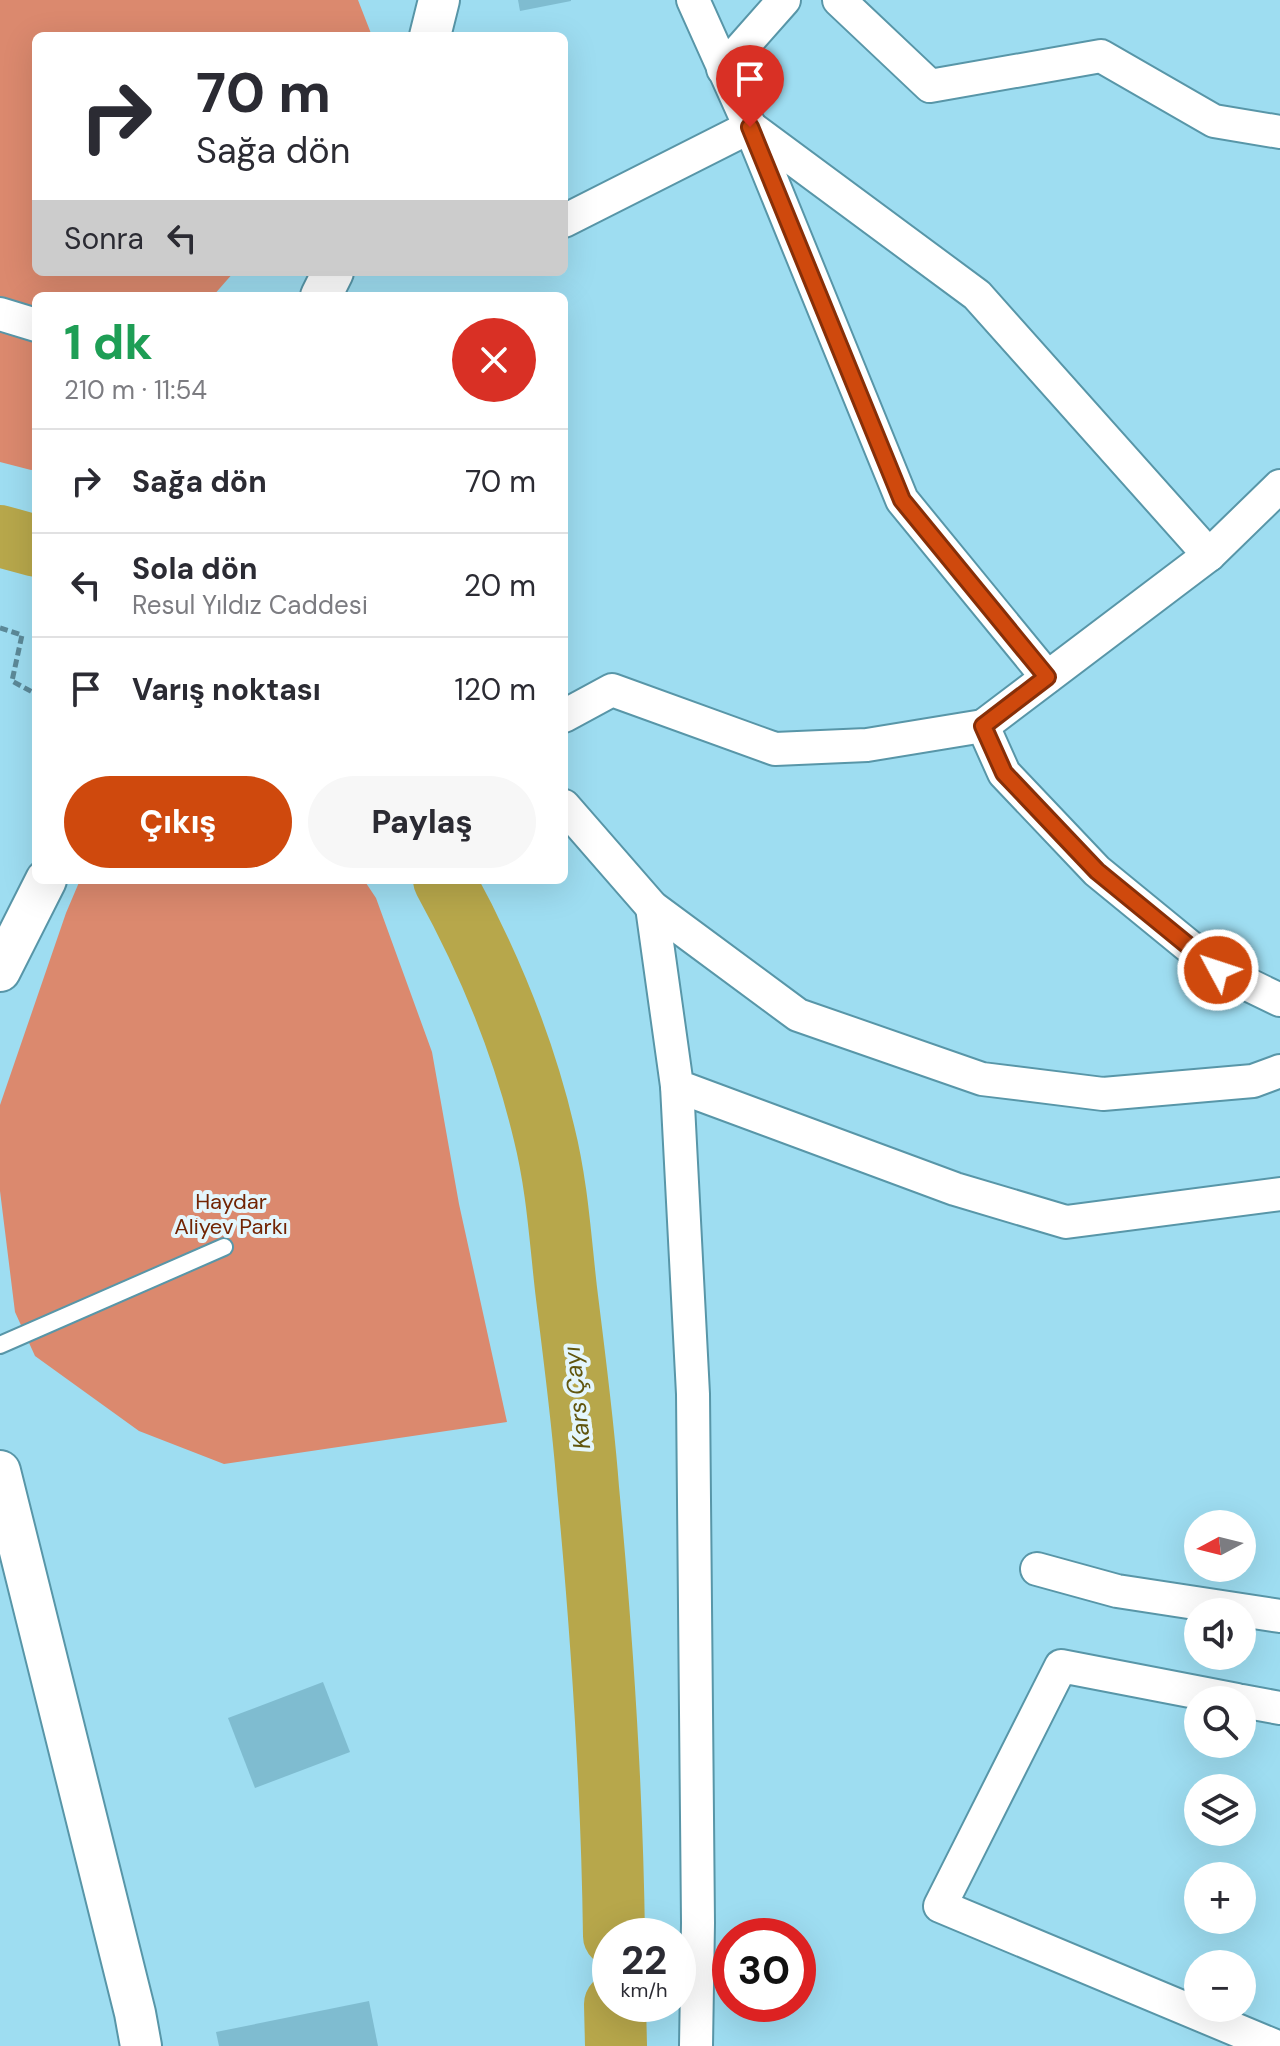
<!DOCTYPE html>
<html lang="tr">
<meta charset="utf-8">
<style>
:root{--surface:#fff;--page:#f7f7f7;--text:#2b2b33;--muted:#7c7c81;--line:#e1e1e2;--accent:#cf490d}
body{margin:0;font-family:"DM Sans",sans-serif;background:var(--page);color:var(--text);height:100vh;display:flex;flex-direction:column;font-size:30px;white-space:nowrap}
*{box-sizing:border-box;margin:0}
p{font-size:26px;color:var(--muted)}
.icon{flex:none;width:44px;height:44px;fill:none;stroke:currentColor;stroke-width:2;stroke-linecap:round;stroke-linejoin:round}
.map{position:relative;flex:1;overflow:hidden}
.side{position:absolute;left:32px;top:292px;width:536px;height:592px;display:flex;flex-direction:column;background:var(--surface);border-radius:12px;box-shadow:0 8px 32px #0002}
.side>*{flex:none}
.guide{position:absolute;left:32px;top:32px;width:536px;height:244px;border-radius:12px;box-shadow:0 8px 32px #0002;background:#fff;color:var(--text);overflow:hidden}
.needle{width:52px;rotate:263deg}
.controls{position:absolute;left:1184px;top:1510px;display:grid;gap:16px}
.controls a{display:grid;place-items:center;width:72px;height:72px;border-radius:50%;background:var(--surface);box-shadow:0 8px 32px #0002;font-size:40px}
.speed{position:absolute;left:592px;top:1918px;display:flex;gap:16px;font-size:40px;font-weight:700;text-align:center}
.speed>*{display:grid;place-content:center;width:104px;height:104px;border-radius:50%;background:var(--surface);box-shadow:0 8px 32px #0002;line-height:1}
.speed small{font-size:20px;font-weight:400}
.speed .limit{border:12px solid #d22;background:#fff;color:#111}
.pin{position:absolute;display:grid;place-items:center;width:68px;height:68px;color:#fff;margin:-82px -34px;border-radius:50% 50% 50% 0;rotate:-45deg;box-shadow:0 0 8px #0007}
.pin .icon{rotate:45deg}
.me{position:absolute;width:88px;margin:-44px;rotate:310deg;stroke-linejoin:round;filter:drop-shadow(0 0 6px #0008)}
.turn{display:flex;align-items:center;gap:28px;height:168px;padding:0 32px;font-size:36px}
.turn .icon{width:104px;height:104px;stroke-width:2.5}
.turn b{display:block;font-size:56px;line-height:68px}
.then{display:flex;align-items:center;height:76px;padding:0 32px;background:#0003;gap:16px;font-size:30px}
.round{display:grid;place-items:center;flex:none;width:84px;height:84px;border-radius:42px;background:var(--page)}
.headline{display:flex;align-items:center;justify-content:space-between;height:136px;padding:0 32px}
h1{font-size:48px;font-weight:800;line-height:60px;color:#1e9e55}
.action{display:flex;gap:16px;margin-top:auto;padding:16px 32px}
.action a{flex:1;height:92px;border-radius:48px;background:var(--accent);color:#fff;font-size:32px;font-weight:800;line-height:92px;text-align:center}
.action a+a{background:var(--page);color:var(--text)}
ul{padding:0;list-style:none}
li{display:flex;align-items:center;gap:24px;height:104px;padding:0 32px;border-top:2px solid var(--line)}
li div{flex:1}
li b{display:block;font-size:30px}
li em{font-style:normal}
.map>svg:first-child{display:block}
.green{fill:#db896e}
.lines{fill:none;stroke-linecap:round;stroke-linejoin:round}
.river{stroke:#b7a74b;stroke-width:62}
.building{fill:#7fbcd0}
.service-casing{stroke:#5896a8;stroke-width:20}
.minor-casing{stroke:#5896a8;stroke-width:36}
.tertiary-casing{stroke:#5896a8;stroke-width:44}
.path{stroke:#5c8998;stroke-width:5;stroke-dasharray:8 4;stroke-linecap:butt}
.service{stroke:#fff;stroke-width:16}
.minor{stroke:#fff;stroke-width:32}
.tertiary{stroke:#fff;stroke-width:40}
.route-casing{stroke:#872f08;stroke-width:20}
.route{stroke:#cf490d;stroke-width:14}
.labels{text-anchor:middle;stroke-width:8;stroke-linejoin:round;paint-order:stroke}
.park-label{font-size:22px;fill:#722403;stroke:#e4f6fc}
.water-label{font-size:24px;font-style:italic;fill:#60550d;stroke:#e4f6fc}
</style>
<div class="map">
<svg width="1280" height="2046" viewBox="0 0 1280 2046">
<rect width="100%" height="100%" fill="#9eddf1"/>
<g class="green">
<path d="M0,0h358l14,36h-336v236h198l-21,24h-177v173l-5,1 -31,-8z"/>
<path d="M80,880h284l12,18 56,154 27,152 48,218 -283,42 -85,-33 -104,-75 -20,-44 -15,-121v-86l66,-192z"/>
</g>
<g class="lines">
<g class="river">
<path d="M0,536l36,10"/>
<path d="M444,880c44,80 79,164 100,253 13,52 16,103 22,156 8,66 17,132 22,199 14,149 24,298 26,448"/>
<path d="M615,2004l1,42"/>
</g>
</g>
<g class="building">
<path d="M518,0h53v1l-51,10z"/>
<path d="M323,1682l27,70 -95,36 -27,-70z"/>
<path d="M369,2001l9,45h-159l-3,-14z"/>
</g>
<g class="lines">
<g class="service-casing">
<path id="service" d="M0,1345l224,-98"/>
</g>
<g class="minor-casing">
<g id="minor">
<path d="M693,0l57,127 152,373 145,177"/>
<path d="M839,0l91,86 171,-30 113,65 66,11"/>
<path d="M723,69l61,-69"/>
<path d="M564,221l186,-94 227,168 232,260"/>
<path d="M0,314l36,11"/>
<path d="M564,716l48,-26 163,59 92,-4 116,-19 21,47 93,98 121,99 62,30"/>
<path d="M983,726l226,-171 71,-69"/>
<path d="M564,806l88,101 146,108 184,64 121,15 150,-13 27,-10"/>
<path d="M652,907l25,179 278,103 111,33 214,-28"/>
<path d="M677,1086l16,308 5,529 -2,123"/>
<path d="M1037,1569l80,22 163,25"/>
<path d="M1237,1700l-176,-34 -121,240 335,140"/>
<path d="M1242,1701l38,7"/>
</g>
</g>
<g class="tertiary-casing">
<g id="tertiary">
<path d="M430,36l9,-36"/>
<path d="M321,296l12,-24"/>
<path d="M0,971l46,-91"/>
<path d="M0,1471l135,542 6,33"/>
</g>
</g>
<path class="path" d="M0,628l22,7 -10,46 24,13"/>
<use href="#service" class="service"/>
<use href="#minor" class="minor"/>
<use href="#tertiary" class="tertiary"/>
</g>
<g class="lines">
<g class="route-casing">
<path id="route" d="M750,127l152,373 145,177 -64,49 21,47 93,98 121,99"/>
</g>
<use href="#route" class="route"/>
</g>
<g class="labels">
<g class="park-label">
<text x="231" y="1209">Haydar<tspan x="231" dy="25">Aliyev Parkı</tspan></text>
</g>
<g class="water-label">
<text transform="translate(577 1398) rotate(-96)" y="8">Kars Çayı</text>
</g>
</g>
</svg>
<div class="controls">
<a><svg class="needle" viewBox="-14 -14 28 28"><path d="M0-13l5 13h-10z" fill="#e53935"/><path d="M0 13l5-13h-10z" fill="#7c7c81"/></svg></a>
<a><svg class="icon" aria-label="sound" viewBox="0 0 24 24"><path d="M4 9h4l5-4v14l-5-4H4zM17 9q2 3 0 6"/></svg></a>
<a><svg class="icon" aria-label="search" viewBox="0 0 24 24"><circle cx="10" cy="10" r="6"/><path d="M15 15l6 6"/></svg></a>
<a><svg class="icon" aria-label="layers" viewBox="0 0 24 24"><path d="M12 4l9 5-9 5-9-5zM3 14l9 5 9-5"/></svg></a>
<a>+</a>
<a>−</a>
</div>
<div class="speed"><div>22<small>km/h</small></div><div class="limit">30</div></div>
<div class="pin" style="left:750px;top:127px;background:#d93025"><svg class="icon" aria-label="arrive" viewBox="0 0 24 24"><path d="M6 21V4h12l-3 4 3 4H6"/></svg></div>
<svg class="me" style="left:1218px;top:970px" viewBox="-20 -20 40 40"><circle r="17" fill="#cf490d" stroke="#fff" stroke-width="3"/><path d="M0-11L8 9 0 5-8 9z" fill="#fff"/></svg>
<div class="guide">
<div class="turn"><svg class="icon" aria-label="right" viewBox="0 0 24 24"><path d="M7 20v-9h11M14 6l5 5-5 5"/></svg><div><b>70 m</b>Sağa dön</div></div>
<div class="then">Sonra<svg class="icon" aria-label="left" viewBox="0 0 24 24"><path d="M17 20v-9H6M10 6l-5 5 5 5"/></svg></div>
</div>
<section class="side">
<div class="headline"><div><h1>1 dk</h1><p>210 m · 11:54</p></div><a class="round" style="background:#d93025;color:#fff"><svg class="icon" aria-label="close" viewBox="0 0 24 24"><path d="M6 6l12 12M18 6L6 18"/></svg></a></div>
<ul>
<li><svg class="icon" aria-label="right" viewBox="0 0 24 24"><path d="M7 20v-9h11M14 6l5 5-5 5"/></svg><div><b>Sağa dön</b></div><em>70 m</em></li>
<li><svg class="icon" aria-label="left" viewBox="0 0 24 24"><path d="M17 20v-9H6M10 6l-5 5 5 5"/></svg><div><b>Sola dön</b><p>Resul Yıldız Caddesi</p></div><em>20 m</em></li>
<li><svg class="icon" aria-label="arrive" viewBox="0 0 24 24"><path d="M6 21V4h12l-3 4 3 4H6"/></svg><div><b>Varış noktası</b></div><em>120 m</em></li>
</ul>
<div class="action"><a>Çıkış</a><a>Paylaş</a></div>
</section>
</div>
